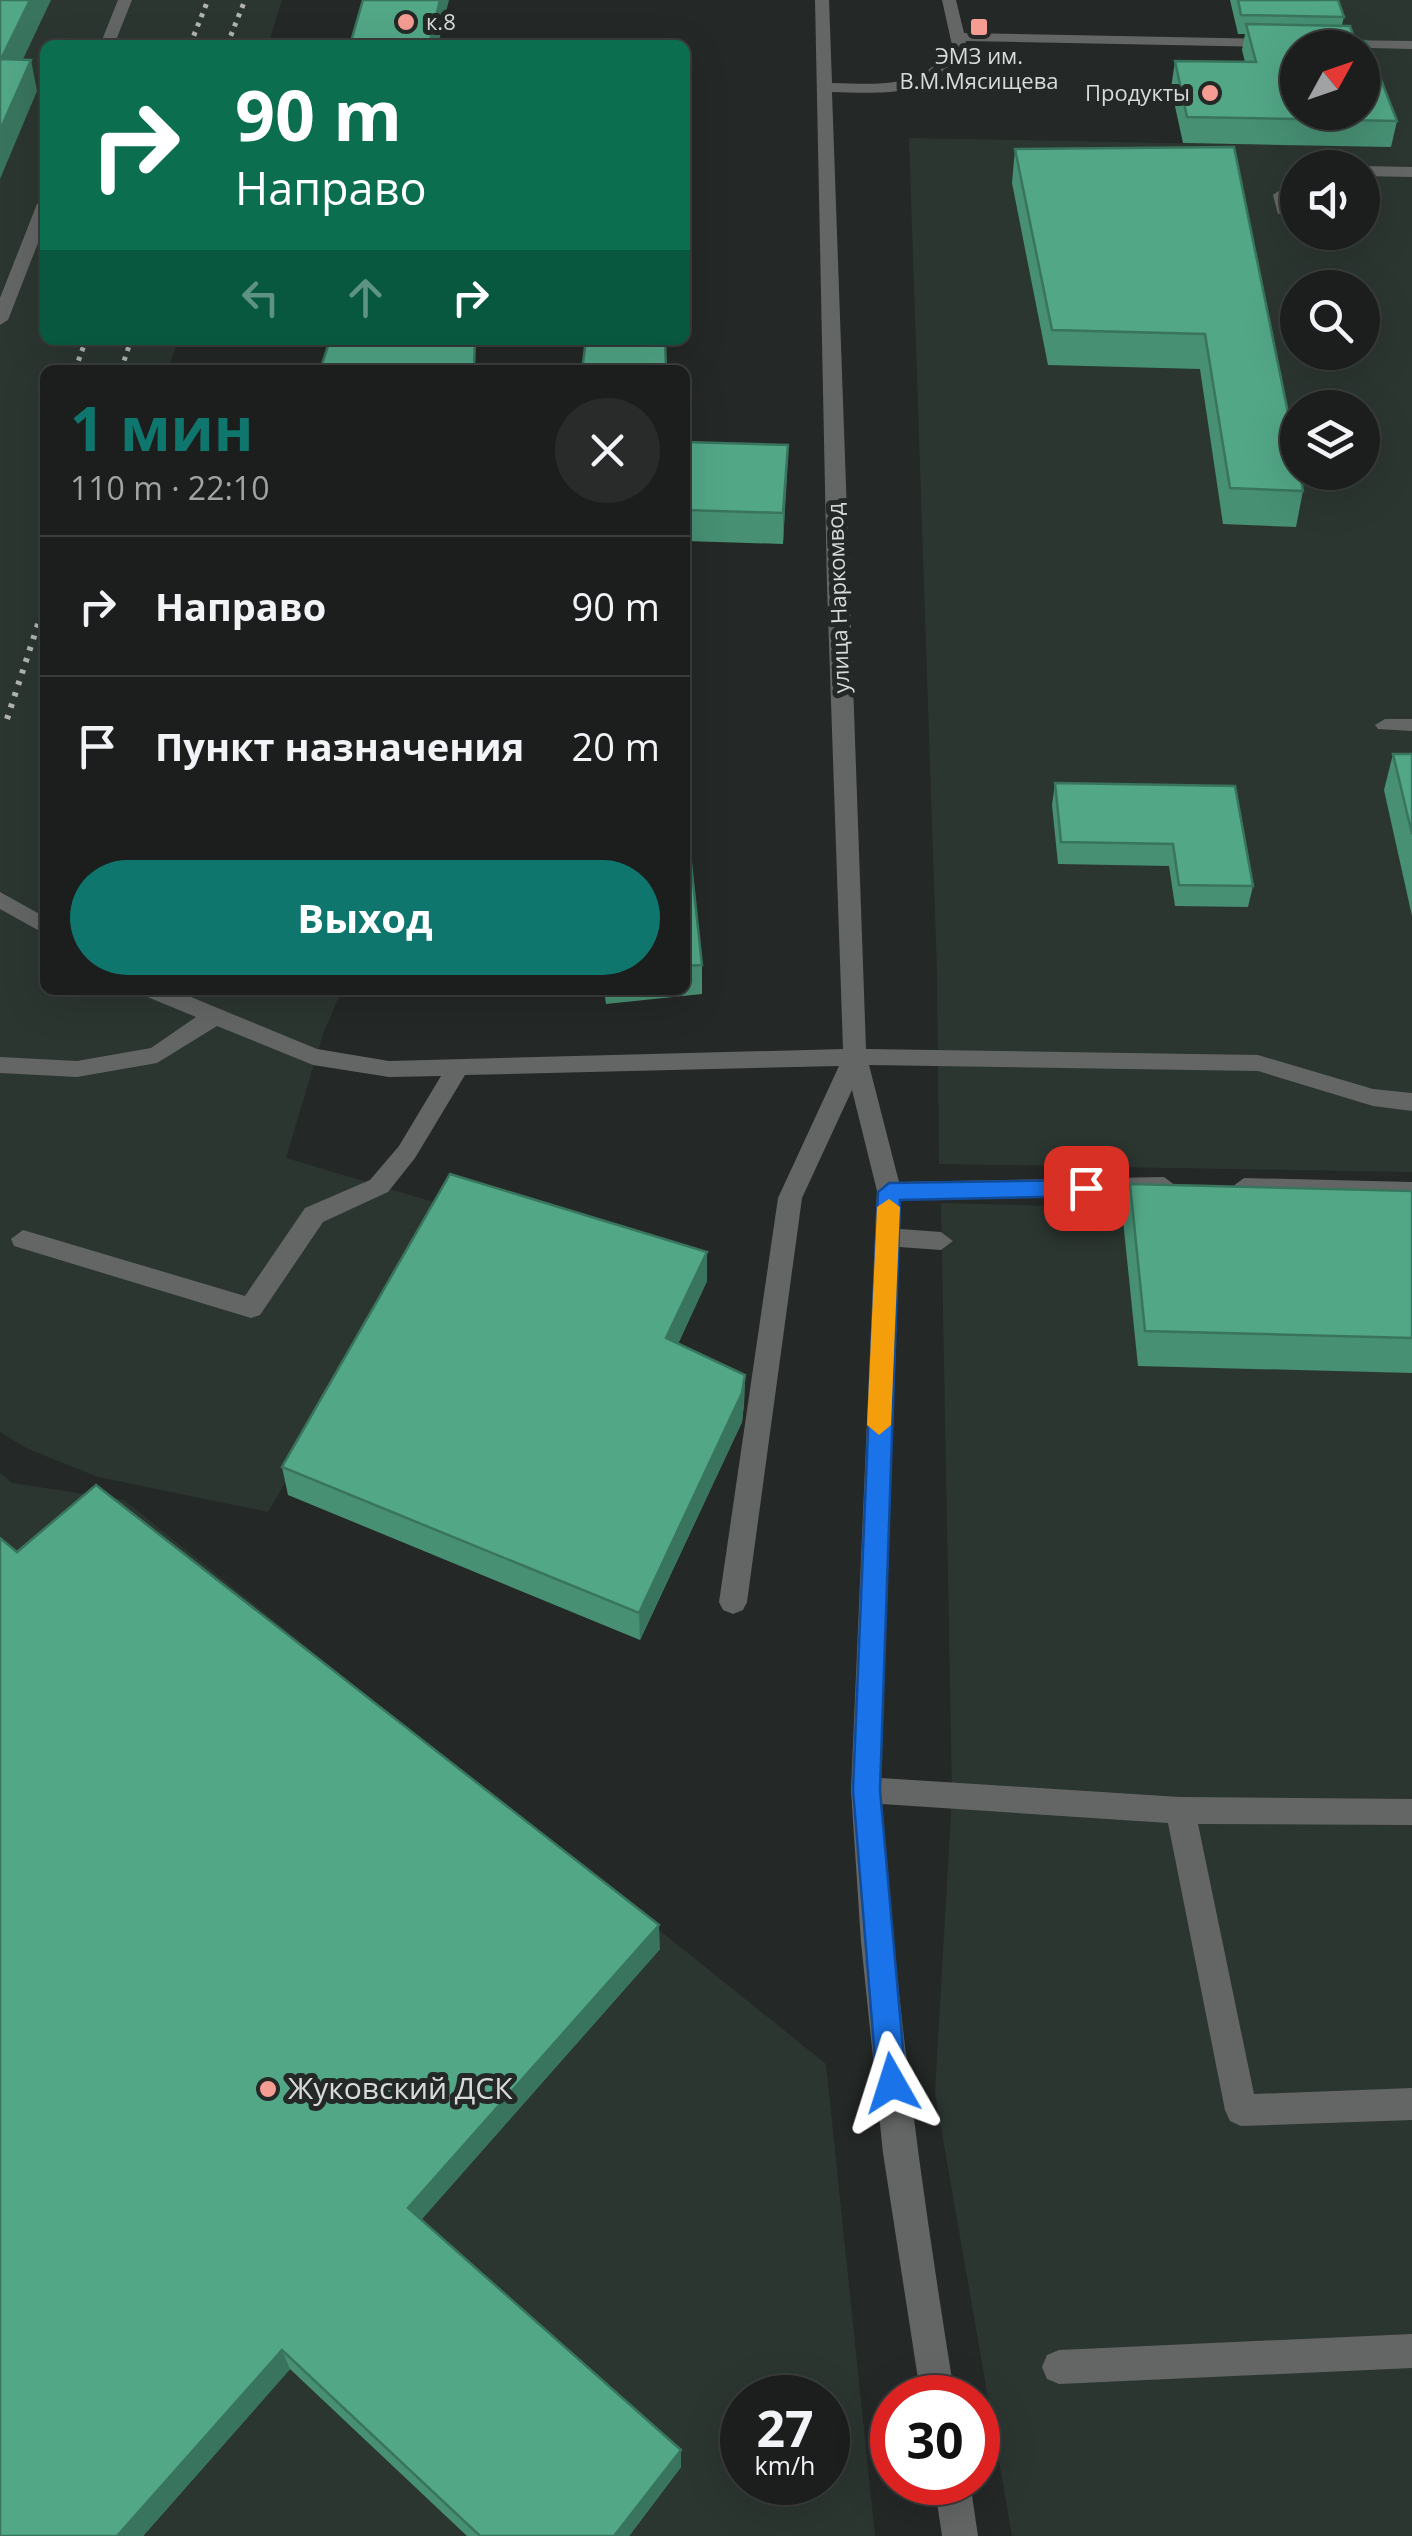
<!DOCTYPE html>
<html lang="ru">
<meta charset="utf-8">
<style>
:root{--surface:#1b1e1c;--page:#282b29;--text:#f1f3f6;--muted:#a0a2a3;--line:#393c3b;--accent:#0f766e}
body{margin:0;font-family:"Open Sans",sans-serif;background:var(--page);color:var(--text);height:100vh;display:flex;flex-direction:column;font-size:38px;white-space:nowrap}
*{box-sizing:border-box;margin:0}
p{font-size:32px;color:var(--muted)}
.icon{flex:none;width:55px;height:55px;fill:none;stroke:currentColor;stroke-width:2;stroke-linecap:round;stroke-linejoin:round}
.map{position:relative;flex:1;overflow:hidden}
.sheet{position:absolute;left:40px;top:365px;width:650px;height:630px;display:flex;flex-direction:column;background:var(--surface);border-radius:15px;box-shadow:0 10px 40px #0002,0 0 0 2px var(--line)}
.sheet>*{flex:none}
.top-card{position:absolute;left:40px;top:40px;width:650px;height:305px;border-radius:15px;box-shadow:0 10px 40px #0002,0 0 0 2px var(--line);background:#0b6e4f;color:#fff;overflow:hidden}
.needle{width:65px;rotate:50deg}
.controls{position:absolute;left:1280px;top:30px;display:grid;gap:20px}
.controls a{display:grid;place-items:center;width:100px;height:100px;border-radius:50%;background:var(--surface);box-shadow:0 10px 40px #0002,0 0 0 2px var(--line);font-size:50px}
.speed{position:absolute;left:720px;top:2375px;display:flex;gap:20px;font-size:50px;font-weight:700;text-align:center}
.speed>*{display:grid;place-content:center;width:130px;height:130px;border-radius:50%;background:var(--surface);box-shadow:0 10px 40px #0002,0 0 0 2px var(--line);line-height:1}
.speed small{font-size:25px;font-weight:400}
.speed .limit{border:15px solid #d22;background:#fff;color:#111}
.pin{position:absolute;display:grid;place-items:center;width:85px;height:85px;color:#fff;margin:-42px;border-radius:20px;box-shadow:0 5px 15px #0006}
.me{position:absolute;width:110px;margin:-55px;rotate:354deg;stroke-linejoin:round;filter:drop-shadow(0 0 8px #0008)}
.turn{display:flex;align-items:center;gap:35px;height:210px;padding:0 30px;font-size:45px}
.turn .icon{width:130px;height:130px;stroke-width:2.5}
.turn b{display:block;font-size:70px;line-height:85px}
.lanes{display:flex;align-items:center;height:95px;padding:0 30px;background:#0003;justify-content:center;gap:50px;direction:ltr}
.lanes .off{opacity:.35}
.round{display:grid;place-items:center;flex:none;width:105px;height:105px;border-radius:52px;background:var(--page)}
.head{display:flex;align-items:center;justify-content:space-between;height:170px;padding:0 30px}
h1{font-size:60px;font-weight:700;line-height:75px;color:var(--accent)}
.button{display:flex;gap:20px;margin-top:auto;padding:20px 30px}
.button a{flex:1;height:115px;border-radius:60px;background:var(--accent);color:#fff;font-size:40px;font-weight:700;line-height:115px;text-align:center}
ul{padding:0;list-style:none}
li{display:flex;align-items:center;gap:30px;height:140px;padding:0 30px;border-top:2px solid var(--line)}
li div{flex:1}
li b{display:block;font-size:38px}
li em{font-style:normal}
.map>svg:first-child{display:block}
.built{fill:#2c3631;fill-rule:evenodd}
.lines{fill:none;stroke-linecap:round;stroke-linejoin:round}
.minor{fill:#646665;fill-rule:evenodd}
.rail-far1{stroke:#b1b4b2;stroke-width:5;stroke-dasharray:4 6;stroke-linecap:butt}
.rail{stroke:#b1b4b2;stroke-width:6;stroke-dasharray:4 8;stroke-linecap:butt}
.wall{fill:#479074}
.shaded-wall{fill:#39755e}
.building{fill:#52a787;stroke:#39755e;stroke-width:2.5;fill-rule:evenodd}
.route{fill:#1a73e8;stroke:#114b97;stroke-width:2.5}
.slow{fill:#f59e0b}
.poi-dot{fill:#f59c93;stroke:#242826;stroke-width:4}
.labels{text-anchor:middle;stroke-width:10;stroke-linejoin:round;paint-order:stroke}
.far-poi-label{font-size:22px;fill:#d8dbd9;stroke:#242826;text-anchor:start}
.far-street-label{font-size:22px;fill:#d8dbd9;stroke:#242826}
.near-poi-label{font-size:30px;fill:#d8dbd9;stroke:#242826;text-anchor:start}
</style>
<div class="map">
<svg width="1412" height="2536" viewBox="0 0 1412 2536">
<rect width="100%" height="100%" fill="#242826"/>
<g class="built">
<path d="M0,0h282l-14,45h-223v295h133l-10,30h-123v620h297l-19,44 -37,124 161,48 -179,306 -170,-35 -70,-28 -28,-17z"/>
<path d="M1230,0h182v1172l-473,-8 -2,-191 -28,-835 363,7 2,-79zM1298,48h64v64h-64zM1298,168h64v64h-64zM1298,288h64v64h-64zM1298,408h64v64h-64z"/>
<path d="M941,1203l471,12v1321h-400l-77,-443 17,-299z"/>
<path d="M0,1473l12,10 112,17 702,564 49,472h-875zM742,2398h86v84h-86z"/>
</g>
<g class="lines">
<g class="minor">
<path d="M118,0h14l-18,45h-14z"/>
<path d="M815,0h14l3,83c48,1 91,7 120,-38l-10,-45h14l8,33 313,6 7,4 -7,4 -311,-6c-14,59 -88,52 -134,51l34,957 392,6 115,34 39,4v18l-39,-5 -115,-35 -389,-6 30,117 265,-5 12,9 -12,9 -263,5 -1,29 41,3 12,9 -12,9 -42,-3 -18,531 299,19 232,2v26l-214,-1 56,270 158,-6v32l-171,6 -11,-5 -5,-11 -57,-287 -286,-19c14,200 41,396 73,594h-34l-38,-245 -22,-211 -10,-152 26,-599 -25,-101 -50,108 -55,404 -4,8 -10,4 -10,-4 -4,-8 59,-404 61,-132 -374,9 -50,83 -27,34 -65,30 -63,93 -9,3 -237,-72 -3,-7 12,-9 222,66 60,-88 65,-28 29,-34 42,-70 -52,1 -76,-12 -96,-39 -60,37 -80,14 -77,-4v-16l77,4 74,-13 45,-31 -51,-21 -3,-6h32l143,59 72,12 454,-12 -16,-463z"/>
<path d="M1337,40l75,1v8l-80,-2v-6z"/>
<path d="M1362,166l50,1v10l-50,-1v-8h-5z"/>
<path d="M1298,177v13l-9,6 3,15 -14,3 -5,-19z"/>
<path d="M45,199v26l-37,95 -8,5v-27l37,-94z"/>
<path d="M1385,719h27v12l-34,-2 -3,-4z"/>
<path d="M0,892l45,25v17l-45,-25z"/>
<path d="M1244,1178l168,4v18l-168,-4 -12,-9z"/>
<path d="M1412,2334v34l-353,16 -12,-5 -5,-12 5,-12 12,-5z"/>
<path d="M934,2482h36l8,54h-36z"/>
</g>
<g class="rail-far1">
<path d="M190,45l18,-45"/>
<path d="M227,45l18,-45"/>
<path d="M75,370l11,-30"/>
<path d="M121,370l10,-30"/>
</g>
<path class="rail" d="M7,719l38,-116"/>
</g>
<g class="wall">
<path d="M1230,0h108l6,17 -2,8 13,16 42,80 -6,26 -208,-4 -12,-55 4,-27 70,1 -3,-12 3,-16h-7z"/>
<path d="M1234,147l69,344 -7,36 -73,-3 -23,-155 -152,-4 -36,-182 3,-34z"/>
<path d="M303,340h172l-147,7h-24z"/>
<path d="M685,442l103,3 -5,99 -98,-3z"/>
<path d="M1393,754h19v162l-28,-126z"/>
<path d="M1055,783l198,103 -5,21 -73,-1 -6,-40 -111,-2 -6,-59z"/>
<path d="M685,845l17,120v29l-96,10 -2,-14h81z"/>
<path d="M1130,1184l282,7v182l-274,-7 -15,-146z"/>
<path d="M707,1252v29l-29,63 67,31 -1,29 -2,18 -102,218 -352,-145 -6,-28z"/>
<path d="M17,1552l643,397 -239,271 260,247 -52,69h-162l-177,-167 -147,167z"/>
</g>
<g class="shaded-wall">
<path d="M30,0h21l-43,91 -7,-32z"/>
<path d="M440,0h9l-11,45h-9z"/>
<path d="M31,60l6,31 -37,88v-49z"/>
<path d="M688,143v30l-3,24v-32z"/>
<path d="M788,445l-1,31 -4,68v-31z"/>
<path d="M707,1252v29l-40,86 -1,-29z"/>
<path d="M745,1375l-1,29 -2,18 -102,218 -1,-27z"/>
<path d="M659,1925l1,24 -247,280 -5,-21z"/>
<path d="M282,2350l8,19 -147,167h-26z"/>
<path d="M681,2450v17l-52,69h-15z"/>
</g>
<g class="building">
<path d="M0,0h30l-29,59 30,1 -31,70z"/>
<path d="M363,0h77l-11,45h-79z"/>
<path d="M1238,0h100l6,17 -103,-2z"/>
<path d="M1246,24l104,2 5,15h11l31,80 -210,-4 -12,-56 81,1zM1298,48h64v64h-64z"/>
<path d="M1234,147l64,315v10h2l3,19 -73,-3 -25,-154 -153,-4 -37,-181z"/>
<path d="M330,340h145l-1,30h-154z"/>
<path d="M586,340h79l1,30h-84z"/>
<path d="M685,442l103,3 -5,68 -98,-3z"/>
<path d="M1393,754h19v80z"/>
<path d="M1055,783l180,3 18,100 -74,-1 -6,-41 -112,-2z"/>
<path d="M685,845h4l13,120 -17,1z"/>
<path d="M450,1174l257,78 -41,86 79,37 -3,18 -103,220 -357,-146z"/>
<path d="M1130,1184l282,7v147l-267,-7z"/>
<path d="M96,1485l563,440 -251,283 273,242 -67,86h-134l-198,-186 -165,186h-117v-998l17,14z"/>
</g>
<path class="route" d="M1086,1180l11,8 -11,8 -186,4 -20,590 26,293 -4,10 -10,4 -11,-4 -4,-10 -24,-293 25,-598 11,-9z"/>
<path class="slow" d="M889,1199l11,8 -9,218 -12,10 -12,-10 10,-218z"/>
<g class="poi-dot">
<circle cx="406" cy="22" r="10"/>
<rect x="969" y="17" width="20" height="20" rx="5"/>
<circle cx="1210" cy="93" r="10"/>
<circle cx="268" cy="2089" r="10"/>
</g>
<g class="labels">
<g class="far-poi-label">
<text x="426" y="30">к.8</text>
<text x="979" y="64" text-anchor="middle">ЭМЗ им.<tspan x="979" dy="25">В.М.Мясищева</tspan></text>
<text x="1190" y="101" text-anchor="end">Продукты</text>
</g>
<g class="far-street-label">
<text transform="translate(838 598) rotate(-92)" y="8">улица Наркомвод</text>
</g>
<g class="near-poi-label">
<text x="288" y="2099">Жуковский ДСК</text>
</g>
</g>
</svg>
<div class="controls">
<a><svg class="needle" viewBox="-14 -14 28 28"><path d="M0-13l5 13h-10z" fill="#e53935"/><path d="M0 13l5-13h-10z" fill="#a0a2a3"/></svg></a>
<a><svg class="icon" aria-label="sound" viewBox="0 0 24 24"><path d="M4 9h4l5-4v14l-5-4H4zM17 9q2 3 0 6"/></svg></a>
<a><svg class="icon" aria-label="search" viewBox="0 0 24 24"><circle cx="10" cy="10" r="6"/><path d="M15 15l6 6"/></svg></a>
<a><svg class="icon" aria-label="layers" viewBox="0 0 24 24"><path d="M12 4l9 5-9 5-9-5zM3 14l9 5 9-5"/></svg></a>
</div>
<div class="speed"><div>27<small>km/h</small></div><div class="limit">30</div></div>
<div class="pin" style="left:1086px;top:1188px;background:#d93025"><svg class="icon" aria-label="arrive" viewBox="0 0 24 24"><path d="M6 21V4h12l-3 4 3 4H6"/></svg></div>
<svg class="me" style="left:892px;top:2083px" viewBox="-20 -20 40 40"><path d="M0-17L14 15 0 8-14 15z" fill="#1a73e8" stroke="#fff" stroke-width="4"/></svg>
<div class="top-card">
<div class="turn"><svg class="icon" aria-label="right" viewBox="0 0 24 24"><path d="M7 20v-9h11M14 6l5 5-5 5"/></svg><div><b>90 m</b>Направо</div></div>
<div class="lanes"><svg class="icon off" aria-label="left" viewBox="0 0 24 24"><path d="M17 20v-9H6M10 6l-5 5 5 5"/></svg><svg class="icon off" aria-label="ahead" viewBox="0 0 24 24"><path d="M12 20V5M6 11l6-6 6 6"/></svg><svg class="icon" aria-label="right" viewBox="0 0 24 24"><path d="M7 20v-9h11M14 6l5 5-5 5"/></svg></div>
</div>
<section class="sheet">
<div class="head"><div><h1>1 мин</h1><p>110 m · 22:10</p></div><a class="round"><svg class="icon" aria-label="close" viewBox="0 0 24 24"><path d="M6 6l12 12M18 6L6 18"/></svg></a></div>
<ul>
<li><svg class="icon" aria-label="right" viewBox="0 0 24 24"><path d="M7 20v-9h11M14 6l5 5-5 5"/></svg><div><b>Направо</b></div><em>90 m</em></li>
<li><svg class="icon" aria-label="arrive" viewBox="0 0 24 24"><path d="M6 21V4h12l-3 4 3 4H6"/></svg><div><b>Пункт назначения</b></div><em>20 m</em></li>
</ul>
<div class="button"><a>Выход</a></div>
</section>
</div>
